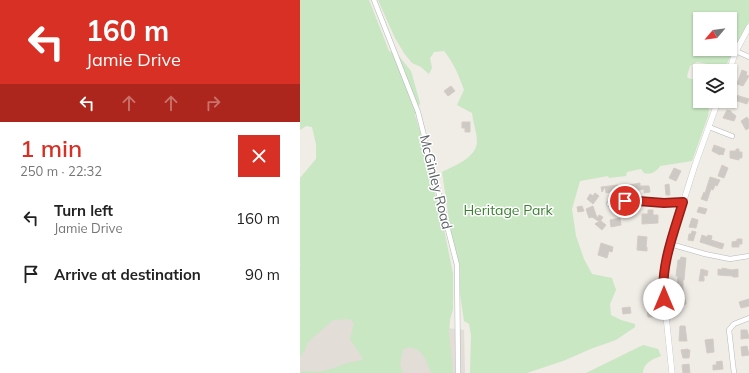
<!DOCTYPE html>
<meta charset="utf-8">
<style>
:root{--surface:#fff;--page:#f6f6f6;--text:#222;--muted:#767676;--accent:#d93025}
body{margin:0;font-family:Mulish,sans-serif;background:var(--page);color:var(--text);height:100vh;display:flex;flex-direction:column;font-size:15px;white-space:nowrap}
*{box-sizing:border-box;margin:0}
p{font-size:13px;color:var(--muted)}
.icon{flex:none;width:22px;height:22px;fill:none;stroke:currentColor;stroke-width:2;stroke-linecap:round;stroke-linejoin:round}
.map{position:relative;flex:1;overflow:hidden}
.details{display:flex;flex-direction:column;background:var(--surface);width:300px}
.details>*{flex:none}
.banner{background:#d93025;color:#fff;overflow:hidden}
.needle{width:26px;rotate:241deg}
.tools{position:absolute;left:393px;top:12px;display:grid;gap:8px}
.tools a{display:grid;place-items:center;width:44px;height:44px;border-radius:0px;background:var(--surface);box-shadow:0 1px 3px #0004;font-size:20px}
.pin{position:absolute;display:grid;place-items:center;width:34px;height:34px;color:#fff;margin:-17px;border:2px solid #fff;border-radius:50%;box-shadow:0 1px 4px #0007}
.me{position:absolute;width:44px;margin:-22px;rotate:0deg;stroke-linejoin:round;filter:drop-shadow(0 0 3px #0008)}
.turn{display:flex;align-items:center;gap:14px;height:84px;padding:0 20px;font-size:18px}
.turn .icon{width:52px;height:52px;stroke-width:2.5}
.turn b{display:block;font-size:28px;line-height:34px}
.lanes{display:flex;align-items:center;height:38px;padding:0 20px;background:#0003;justify-content:center;gap:20px;direction:ltr}
.lanes .off{opacity:.35}
.round{display:grid;place-items:center;flex:none;width:42px;height:42px;border-radius:0px;background:var(--page)}
.headline{display:flex;align-items:center;justify-content:space-between;height:68px;padding:0 20px}
h1{font-size:24px;font-weight:600;line-height:30px;color:var(--accent)}
ul{padding:0;list-style:none}
li{display:flex;align-items:center;gap:12px;height:56px;padding:0 20px}
li div{flex:1}
li b{display:block;font-size:15px}
li em{font-style:normal}
main{display:flex;flex:1;min-height:0}
.map>svg:first-child{display:block}
.education{fill:#e2ddd7}
.green{fill:#c8e7c2;fill-rule:evenodd}
.building{fill:#cdc9c5;stroke:#d5ccc4}
.lines{fill:none;stroke-linecap:round;stroke-linejoin:round}
.minor-casing{stroke:#b6b9bc;stroke-width:5.5}
.tertiary-casing{stroke:#b6b9bc;stroke-width:6}
.minor{stroke:#fff;stroke-width:4.5}
.tertiary{stroke:#fff;stroke-width:5.5}
.route-casing{stroke:#8d1f18;stroke-width:10}
.route{stroke:#d93025;stroke-width:7}
.labels{text-anchor:middle;stroke-width:3;stroke-linejoin:round;paint-order:stroke}
.street-label{font-size:14px;fill:#5d6366;stroke:#fff}
.park-label{font-size:14px;fill:#3c8032;stroke:#fff}
</style>
<main>
<section class="details">
<div class="banner">
<div class="turn"><svg class="icon" aria-label="left" viewBox="0 0 24 24"><path d="M17 20v-9H6M10 6l-5 5 5 5"/></svg><div><b>160 m</b>Jamie Drive</div></div>
<div class="lanes"><svg class="icon" aria-label="left" viewBox="0 0 24 24"><path d="M17 20v-9H6M10 6l-5 5 5 5"/></svg><svg class="icon off" aria-label="ahead" viewBox="0 0 24 24"><path d="M12 20V5M6 11l6-6 6 6"/></svg><svg class="icon off" aria-label="ahead" viewBox="0 0 24 24"><path d="M12 20V5M6 11l6-6 6 6"/></svg><svg class="icon off" aria-label="right" viewBox="0 0 24 24"><path d="M7 20v-9h11M14 6l5 5-5 5"/></svg></div>
</div>
<div class="headline"><div><h1>1 min</h1><p>250 m · 22:32</p></div><a class="round" style="background:#d93025;color:#fff"><svg class="icon" aria-label="close" viewBox="0 0 24 24"><path d="M6 6l12 12M18 6L6 18"/></svg></a></div>
<ul>
<li><svg class="icon" aria-label="left" viewBox="0 0 24 24"><path d="M17 20v-9H6M10 6l-5 5 5 5"/></svg><div><b>Turn left</b><p>Jamie Drive</p></div><em>160 m</em></li>
<li><svg class="icon" aria-label="arrive" viewBox="0 0 24 24"><path d="M6 21V4h12l-3 4 3 4H6"/></svg><div><b>Arrive at destination</b></div><em>90 m</em></li>
</ul>
</section>
<div class="map">
<svg width="449" height="373" viewBox="0 0 449 373">
<rect width="100%" height="100%" fill="#f0ece6"/>
<path class="education" d="M33,314l131,16 1,43h-165v-29z"/>
<g class="green">
<path d="M0,0h69l20,51 9,4 13,16 9,32 -5,12 7,23 11,47 11,44 9,45v35l-3,11 -1,13 4,40h-22c-5,-14 -10,-30 -28,-24l-3,16 3,8h-103c3,-3 9,-1 15,-1 11,0 22,-6 33,-9 5,-2 10,-1 15,-4l-13,-20 4,-16 -5,-4 -16,1 -25,22 -3,8 -5,7v-91l1,-1 -1,-1v-86l16,-19v-15l-4,-17 -6,-1 -6,4z"/>
<path d="M78,0h371v22l-18,35h-1l-6,13 -11,-5 -16,-3 -7,4 -3,10 1,2 12,3v20h10l-2,15 -16,45 -32,5c-4,6 -9,9 -16,7l-3,-4 -14,3 -1,4 -17,2 -1,-2 -28,5 -8,28 4,27 8,23 8,15 20,4 4,12 -6,14 1,11 10,5 14,4v3l-19,13 -23,8 -30,13 -36,12h-57l1,-38 -2,-11 -5,-3 -22,-149c12,-6 34,-14 35,-30 0,-9 -4,-20 -5,-29l-15,-8 7,-15c-5,-14 -10,-27 -20,-39l-10,1 -4,6 2,10 -3,6 -8,-7 -9,-4 -8,-10 -9,-15zM400,19h30v30h-30z"/>
<path d="M343,345l15,4 3,7c-8,3 -18,7 -18,17h-57z"/>
</g>
<g class="building">
<path d="M442,70l5,2 -1,3 3,1 -6,10 -6,-2z"/>
<path d="M151,86l4,5 -7,5 -4,-5z"/>
<path d="M436,95l13,4 -2,5 -13,-4z"/>
<path d="M427,110l4,1v1l5,4 -2,5 -11,-3z"/>
<path d="M447,117l2,3v8l-3,2 -5,-9z"/>
<path d="M162,122h8v10h-5v-4h-3z"/>
<path d="M414,145l11,4 -2,6 -3,-1v1l-8,-4z"/>
<path d="M436,149h3v3h3v6h-3v2l-9,-2v-7h6z"/>
<path d="M422,165l6,3 -4,10 -6,-2z"/>
<path d="M374,168l7,3 -5,10 -7,-3z"/>
<path d="M410,177l10,3 -3,6 -2,-1 -2,5 -2,-1 -4,12 -6,-2 3,-7 1,1z"/>
<path d="M340,183v3h9l1,6 -6,1v-4l-13,3 -1,-2 -14,3v-2l-10,2 -1,-6 -3,5 -1,-5 17,-2v1l7,-1v1z"/>
<path d="M369,184l1,11h-4l-1,-10z"/>
<path d="M295,193l4,3 -6,8 -6,-5 3,-5 3,2z"/>
<path d="M282,206l2,5 -6,1 -1,-5z"/>
<path d="M293,206l4,12 2,-3 4,2 -3,5 -8,-5 -3,1 -3,-9z"/>
<path d="M399,207l8,2 -2,5 -8,-2z"/>
<path d="M348,210h5v5h5v8l-16,1v-10h6z"/>
<path d="M320,218l1,7 -10,2 -1,-7z"/>
<path d="M392,218l6,2 -2,8 -7,-1z"/>
<path d="M301,221l5,4 -4,5 -7,-6 1,-1z"/>
<path d="M392,231l4,1 -3,9 -5,-1 1,-6h2z"/>
<path d="M402,235l5,2 1,-2 4,1 -1,4 13,4 -2,5 -22,-7z"/>
<path d="M338,236l9,1 -1,10h1v4l-10,-1z"/>
<path d="M437,239h5v5h-3v3h-7v-5l5,-1z"/>
<path d="M301,243l12,4 -1,5 -3,-1 -2,7 -9,-3z"/>
<path d="M381,257l5,1 -2,22h-1v19h2l1,5h-4v4h-6l-2,-8h2l-1,-11h2l1,-13h-2l2,-16h2z"/>
<path d="M422,268l10,2 6,-1v8h-5v-1l-15,-1v-6l4,1z"/>
<path d="M401,269l7,2 -1,5 -3,-1v6h-5z"/>
<path d="M449,299v7l-8,2 -2,-6z"/>
<path d="M330,307l1,6 -8,1 -1,-6z"/>
<path d="M352,308l1,9h-5l-1,-8z"/>
<path d="M380,326h5l2,15h-8z"/>
<path d="M441,330h6l2,8 -8,1z"/>
<path d="M413,339l1,13 -7,1 -2,-13z"/>
<path d="M447,346l2,9 -7,1 -1,-9z"/>
<path d="M388,349v1h2l-1,8h-6l-2,-8z"/>
<path d="M422,361l1,8 -10,1v-5h4l-1,-3z"/>
<path d="M389,364l1,9h-7l-1,-8z"/>
</g>
<g class="lines">
<g class="minor-casing">
<g id="minor">
<path d="M74,0l44,112 39,153 1,108"/>
<path d="M436,51l13,6"/>
<path d="M409,127l23,9"/>
<path d="M309,204l29,-3 18,2 27,-1"/>
<path d="M370,244l35,10 25,5 19,-3"/>
<path d="M434,373l-5,-43 5,-6 15,-6"/>
</g>
</g>
<g class="tertiary-casing">
<g id="tertiary">
<path d="M429,71l7,-20 13,-24"/>
<path d="M372,373l-9,-86 7,-43 25,-79 23,-64"/>
</g>
</g>
<use href="#minor" class="minor"/>
<use href="#tertiary" class="tertiary"/>
</g>
<g class="lines">
<g class="route-casing">
<path id="route" d="M325,201h13l26,2 19,-1c-9,30 -23,65 -19,97"/>
</g>
<use href="#route" class="route"/>
</g>
<g class="labels">
<g class="street-label">
<text transform="translate(136 182) rotate(76)" y="5">McGinley Road</text>
</g>
<g class="park-label">
<text x="208" y="215">Heritage Park</text>
</g>
</g>
</svg>
<div class="tools">
<a><svg class="needle" viewBox="-14 -14 28 28"><path d="M0-13l5 13h-10z" fill="#e53935"/><path d="M0 13l5-13h-10z" fill="#767676"/></svg></a>
<a><svg class="icon" aria-label="layers" viewBox="0 0 24 24"><path d="M12 4l9 5-9 5-9-5zM3 14l9 5 9-5"/></svg></a>
</div>
<div class="pin" style="left:325px;top:201px;background:#d93025"><svg class="icon" aria-label="arrive" viewBox="0 0 24 24"><path d="M6 21V4h12l-3 4 3 4H6"/></svg></div>
<svg class="me" style="left:364px;top:299px" viewBox="-20 -20 40 40"><circle r="19" fill="#fff"/><path d="M0-13L10 11 0 6-10 11z" fill="#d93025"/></svg>
</div>
</main>
